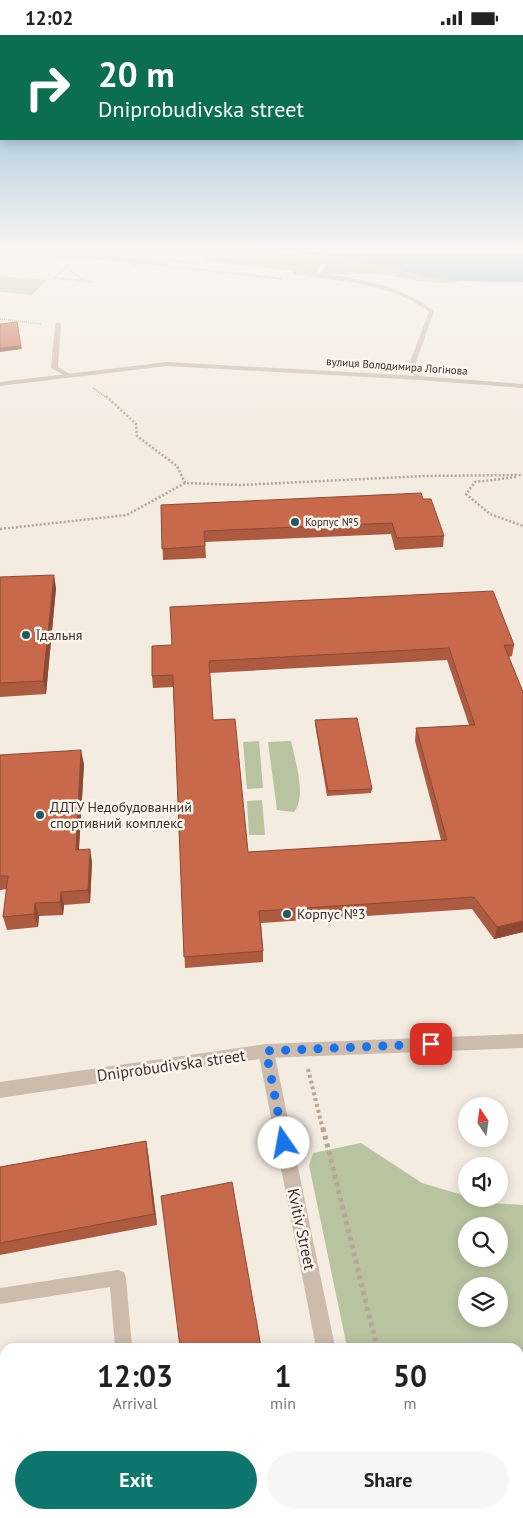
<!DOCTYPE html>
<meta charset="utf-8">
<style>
:root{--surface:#fff;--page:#f6f6f6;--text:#222;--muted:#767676;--accent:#0f766e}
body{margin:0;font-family:"PT Sans",sans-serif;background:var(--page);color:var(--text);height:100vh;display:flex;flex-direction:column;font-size:19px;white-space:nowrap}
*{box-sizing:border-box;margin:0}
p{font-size:16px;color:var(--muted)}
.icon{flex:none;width:28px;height:28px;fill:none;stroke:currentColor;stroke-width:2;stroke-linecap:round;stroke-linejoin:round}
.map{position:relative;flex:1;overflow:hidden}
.sheet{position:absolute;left:0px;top:1308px;width:524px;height:176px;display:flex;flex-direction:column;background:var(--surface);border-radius:15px 15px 0 0;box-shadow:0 2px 12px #0003}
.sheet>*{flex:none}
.hud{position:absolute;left:0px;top:0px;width:524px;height:105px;box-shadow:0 2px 12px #0003;background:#0b6e4f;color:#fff;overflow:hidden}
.needle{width:32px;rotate:347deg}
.tools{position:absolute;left:458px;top:1062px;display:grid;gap:10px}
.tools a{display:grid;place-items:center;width:50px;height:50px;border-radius:50%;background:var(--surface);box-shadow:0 2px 12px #0003;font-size:25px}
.pin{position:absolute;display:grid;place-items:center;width:42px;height:42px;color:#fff;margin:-21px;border-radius:10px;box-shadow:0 2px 8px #0006}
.me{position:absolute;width:55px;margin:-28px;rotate:348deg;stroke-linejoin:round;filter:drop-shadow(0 0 4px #0008)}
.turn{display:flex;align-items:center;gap:18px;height:105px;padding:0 15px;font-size:22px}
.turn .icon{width:65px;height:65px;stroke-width:2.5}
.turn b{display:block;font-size:35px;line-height:42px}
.eta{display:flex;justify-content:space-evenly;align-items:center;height:85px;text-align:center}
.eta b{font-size:30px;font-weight:800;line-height:35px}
.action{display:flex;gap:10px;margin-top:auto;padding:10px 15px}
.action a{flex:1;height:58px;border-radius:30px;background:var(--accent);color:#fff;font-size:20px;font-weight:800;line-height:58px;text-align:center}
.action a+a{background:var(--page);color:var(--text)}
.status{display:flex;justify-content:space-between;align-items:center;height:35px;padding:0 25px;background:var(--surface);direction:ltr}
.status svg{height:14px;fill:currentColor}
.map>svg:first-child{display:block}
.green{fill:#b8c4a0;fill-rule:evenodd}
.sand{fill:#efdcb8}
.water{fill:#7fb0b2}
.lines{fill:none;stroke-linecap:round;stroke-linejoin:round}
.path-far3{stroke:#b9a596;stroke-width:2;stroke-dasharray:1 1;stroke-linecap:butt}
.path-far2{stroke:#b9a596;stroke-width:2.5;stroke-dasharray:2 2;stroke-linecap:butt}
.path-far1{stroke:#b9a596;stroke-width:4;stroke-dasharray:3 3;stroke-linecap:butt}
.path{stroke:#b9a596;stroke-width:5;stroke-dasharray:4 4;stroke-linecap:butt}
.service{fill:#cdbbac;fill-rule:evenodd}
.minor{fill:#cdbbac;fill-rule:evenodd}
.tertiary{fill:#cdbbac;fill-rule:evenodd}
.wall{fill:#ac5a40;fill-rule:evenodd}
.shaded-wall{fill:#8c4a34}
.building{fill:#c8694b;stroke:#8c4a34;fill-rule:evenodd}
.route{stroke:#1a73e8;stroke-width:9;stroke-dasharray:0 16.2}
.poi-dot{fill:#1f5a5e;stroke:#fbf5ee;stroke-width:2}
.labels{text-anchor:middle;stroke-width:5;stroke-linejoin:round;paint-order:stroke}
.far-street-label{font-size:11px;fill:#3b302b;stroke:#fbf5ee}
.far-poi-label{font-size:11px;fill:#3b302b;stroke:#fbf5ee;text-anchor:start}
.poi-label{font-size:14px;fill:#3b302b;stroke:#fbf5ee;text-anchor:start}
.near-street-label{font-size:16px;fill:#3b302b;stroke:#fbf5ee}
</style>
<div class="status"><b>12:02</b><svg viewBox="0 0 49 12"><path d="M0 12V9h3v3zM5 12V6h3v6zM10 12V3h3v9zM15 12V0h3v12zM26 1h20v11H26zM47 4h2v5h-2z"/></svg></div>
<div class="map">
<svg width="523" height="1483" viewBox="0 0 523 1483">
<rect width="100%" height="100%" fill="#f4ebe1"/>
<g class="green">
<path d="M41,215h101l10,9 16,2 -3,4 -26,-2 -5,1 -3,-2 -43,-5 -23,4 1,-2h-19l17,-5z"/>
<path d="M252,215l95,8 88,21 32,1c-30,9 -62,-4 -92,-6 -19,-1 -36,2 -55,-1l6,-9 -4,-1 -6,10 -114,-12 4,-6 22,2z"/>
<path d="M0,241l47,4 -15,15 -32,-3z"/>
<path d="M259,706l4,47 -16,1 -4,-47z"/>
<path d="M291,706c4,18 16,57 3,71l-17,-2 -9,-68z"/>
<path d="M262,765l3,35h-16l-2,-34z"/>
<path d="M361,1108l61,40 44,13v3h9l15,4 33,2v313h-141l-1,-4h138v-167h-172l-38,-182 4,-12zM499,1191v33h-33v-33zM499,1251v33h-33v-33z"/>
</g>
<path class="sand" d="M144,215h108l-16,6 -32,-2 -7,9 -44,-5z"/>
<path class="water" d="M262,215h261v32h-35l-52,-3 -89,-21z"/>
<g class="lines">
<g class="path-far3">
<path d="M143,215l10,9 45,4 7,-8h29"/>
<path d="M66,232l17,13"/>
<path d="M92,247l-37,-4 18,-18 15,-2 41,4 4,3 7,-2 142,16"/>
<path d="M0,284l41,5"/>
<path d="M93,353l14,10"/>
</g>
<g class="path-far2">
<path d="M106,361l30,28 1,12 40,30 8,17"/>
<path d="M516,442l-41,5 -9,12 24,20 33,12"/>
<path d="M0,494l127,-14 58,-32 56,2 183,-9 99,-1"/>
</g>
<path class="path-far1" d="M308,1034l15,61"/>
<g class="path">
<path d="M323,1093l54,219"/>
<path d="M418,1479l1,4"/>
</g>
<g class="service">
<path d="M295,236c49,5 98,9 139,40l-21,60 8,6v2h-4l-11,-7 23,-60c-44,-32 -86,-29 -136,-38v-2z"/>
<path d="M58,287l3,2 -3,43 12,7 1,1 -3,2 -17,-9 4,-44z"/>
<path d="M118,1235l6,2 2,6 6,69h-17l-5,-60 -110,17v-16z"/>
<path d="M129,1479h18l1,4h-20z"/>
</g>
<g class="minor">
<path d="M167,327l252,14 104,8v4l-104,-8 -252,-14 -167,20v-4z"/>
<path d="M266,1009l6,2 2,5 61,296h-19l-58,-296 2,-5z"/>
<path d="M350,1479h20l2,4h-22z"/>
</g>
<path class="tertiary" d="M523,999v14l-257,10 -266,40v-16l266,-38z"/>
</g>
<g class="wall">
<path d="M423,464l21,37 -1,11 -48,3 -4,-16 -186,8 1,16 -43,2 -2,-55z"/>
<path d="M0,542l56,11 -10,106 -46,3z"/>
<path d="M514,610l-2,11 -3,1 14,275 -29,7 -22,-30 -211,14 2,28v11l-78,6 -12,-281 -20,1 -1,-12v-30zM447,625l22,65 -53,3 -1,13 26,99 -193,12 -35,-132 -3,-47z"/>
<path d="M315,685l57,69 -1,4 -44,3 -12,-72z"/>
<path d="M0,720l84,9 -5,86 13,12 -2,41 -26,2 -1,10 -24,1 -1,11 -31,3 -4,-13 4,-28 -7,1z"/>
<path d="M146,1106l2,12 9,72 -157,30v-88z"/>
</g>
<g class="shaded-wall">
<path d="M21,311l1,3 -22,3v-4z"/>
<path d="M54,540l2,13 -10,106 -3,-13z"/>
<path d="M81,715l3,14 -6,99 -2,-13z"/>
<path d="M90,814l2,13 -2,41 -2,-13z"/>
<path d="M61,857l3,13 -1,10 -3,-13z"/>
<path d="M35,868l4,13 -1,11 -4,-13z"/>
<path d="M523,886v11l-29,7 3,-12z"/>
<path d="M146,1106l2,12 9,72 -3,-11z"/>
</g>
<g class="building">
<path d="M17,287l4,24 -21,2v-24z"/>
<path d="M421,458l2,6h8l13,37 -47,2 -5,-15 -188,8 1,15 -43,3 -1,-44z"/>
<path d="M54,540l-11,106 -43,2v-106z"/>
<path d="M493,556l21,54h-10l19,47v229l-26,6 -23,-30 -215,14 4,40 -79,6 -11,-282 -21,1v-30l20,-1 -2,-38zM449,613l26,77 -59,3 31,112 -199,12 -13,-133 -22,1 -4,-59z"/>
<path d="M357,683l15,71 -44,2 -13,-71z"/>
<path d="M81,715l-5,100 14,-1 -2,41 -27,2 -1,10 -25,1 -1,11 -31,3 5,-41h-8v-121z"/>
<path d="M146,1106l8,73 -154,29v-76z"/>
<path d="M232,1147l29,165h-81l-19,-151z"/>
</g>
<linearGradient id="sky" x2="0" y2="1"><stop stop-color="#7eb2d2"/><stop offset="0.51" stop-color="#faf6f2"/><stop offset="1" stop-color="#faf6f2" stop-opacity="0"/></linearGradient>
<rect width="523" height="423" fill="url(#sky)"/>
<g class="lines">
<path class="route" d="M284,1108l-18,-92 165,-7"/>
</g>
<g class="poi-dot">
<circle cx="295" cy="487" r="5"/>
<circle cx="26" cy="600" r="5"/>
<circle cx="40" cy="780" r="5"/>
<circle cx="287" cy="879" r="5"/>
</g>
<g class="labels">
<g class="far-street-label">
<text transform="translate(397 331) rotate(4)" y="4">вулиця Володимира Логінова</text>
</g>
<g class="far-poi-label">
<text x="305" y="491">Корпус №5</text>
</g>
<g class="poi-label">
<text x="36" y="605">Їдальня</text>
<text x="50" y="777">ДДТУ Недобудованний<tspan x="50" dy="16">спортивний комплекс</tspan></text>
<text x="297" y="884">Корпус №3</text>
</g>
<g class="near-street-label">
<text transform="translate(171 1030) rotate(-8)" y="6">Dniprobudivska street</text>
<text transform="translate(302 1194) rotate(78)" y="6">Kvitiv Street</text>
</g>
</g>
</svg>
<div class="tools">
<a><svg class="needle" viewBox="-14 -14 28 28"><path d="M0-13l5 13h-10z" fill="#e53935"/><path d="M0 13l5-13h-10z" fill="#767676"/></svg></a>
<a><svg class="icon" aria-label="sound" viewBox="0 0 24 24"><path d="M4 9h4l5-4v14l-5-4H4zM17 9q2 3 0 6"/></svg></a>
<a><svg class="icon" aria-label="search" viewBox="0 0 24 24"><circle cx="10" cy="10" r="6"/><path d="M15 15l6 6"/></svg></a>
<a><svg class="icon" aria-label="layers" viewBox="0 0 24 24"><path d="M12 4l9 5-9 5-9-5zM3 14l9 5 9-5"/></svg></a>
</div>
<div class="pin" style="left:431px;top:1009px;background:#d93025"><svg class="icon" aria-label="arrive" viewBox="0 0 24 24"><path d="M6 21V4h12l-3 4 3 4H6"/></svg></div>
<svg class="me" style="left:284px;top:1108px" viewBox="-20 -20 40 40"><circle r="19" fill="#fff"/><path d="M0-13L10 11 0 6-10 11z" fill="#1a73e8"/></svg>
<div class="hud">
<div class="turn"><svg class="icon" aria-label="right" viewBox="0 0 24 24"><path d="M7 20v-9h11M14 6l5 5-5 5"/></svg><div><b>20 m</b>Dniprobudivska street</div></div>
</div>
<section class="sheet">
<div class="eta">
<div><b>12:03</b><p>Arrival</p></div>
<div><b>1</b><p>min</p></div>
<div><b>50</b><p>m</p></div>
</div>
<div class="action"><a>Exit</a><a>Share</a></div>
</section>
</div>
